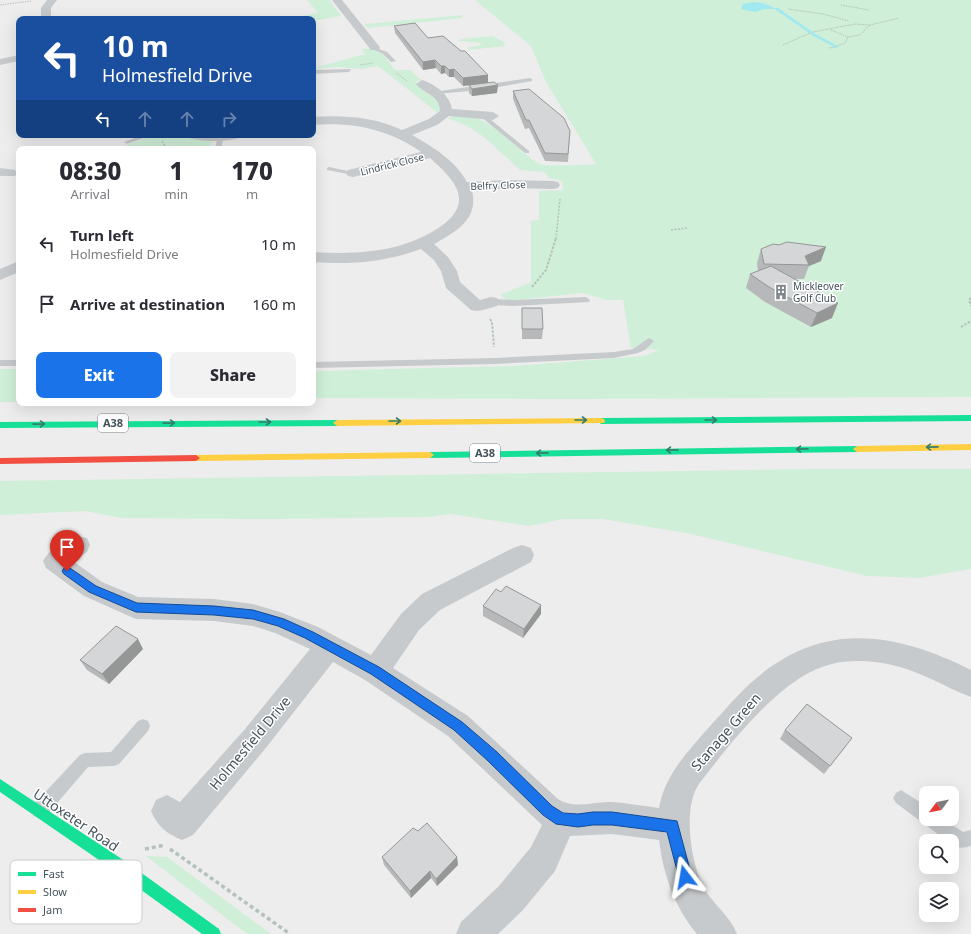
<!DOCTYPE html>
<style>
:root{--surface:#fff;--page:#f2f2f3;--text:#2b2b33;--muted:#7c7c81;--accent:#1a73e8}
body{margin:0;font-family:"Noto Sans",sans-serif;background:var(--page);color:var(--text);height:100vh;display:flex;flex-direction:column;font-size:15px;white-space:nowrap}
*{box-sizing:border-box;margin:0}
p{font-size:13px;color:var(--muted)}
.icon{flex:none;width:22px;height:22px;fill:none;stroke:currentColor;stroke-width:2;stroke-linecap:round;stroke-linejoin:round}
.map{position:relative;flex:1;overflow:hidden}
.sheet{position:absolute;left:16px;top:146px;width:300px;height:260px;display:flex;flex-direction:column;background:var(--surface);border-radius:8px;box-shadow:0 4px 16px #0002}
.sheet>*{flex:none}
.banner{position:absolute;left:16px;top:16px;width:300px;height:122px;border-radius:8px;box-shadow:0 4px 16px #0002;background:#1a4fa0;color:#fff;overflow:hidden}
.needle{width:26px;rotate:238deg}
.tools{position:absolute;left:919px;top:786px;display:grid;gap:8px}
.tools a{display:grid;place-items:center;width:40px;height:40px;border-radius:8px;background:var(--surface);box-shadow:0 4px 16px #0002;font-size:20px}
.pin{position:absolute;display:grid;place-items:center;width:34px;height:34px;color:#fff;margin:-41px -17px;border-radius:50% 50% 50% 0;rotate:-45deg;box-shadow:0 0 4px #0007}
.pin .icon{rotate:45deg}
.me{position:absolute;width:44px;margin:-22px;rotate:346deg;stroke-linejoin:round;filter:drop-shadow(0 0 3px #0008)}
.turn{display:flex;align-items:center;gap:14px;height:84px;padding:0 20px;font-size:18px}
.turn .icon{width:52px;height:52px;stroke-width:2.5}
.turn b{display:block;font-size:28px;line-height:34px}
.lanes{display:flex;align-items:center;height:38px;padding:0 20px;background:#0003;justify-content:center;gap:20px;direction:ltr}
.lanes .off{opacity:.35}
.eta{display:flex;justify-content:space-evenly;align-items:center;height:68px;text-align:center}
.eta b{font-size:24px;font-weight:800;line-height:28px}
.action{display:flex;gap:8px;margin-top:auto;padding:8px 20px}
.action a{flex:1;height:46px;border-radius:8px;background:var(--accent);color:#fff;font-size:16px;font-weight:800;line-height:46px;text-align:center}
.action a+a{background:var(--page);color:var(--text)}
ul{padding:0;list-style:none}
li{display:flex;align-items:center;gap:12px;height:60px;padding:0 20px}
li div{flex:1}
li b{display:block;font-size:15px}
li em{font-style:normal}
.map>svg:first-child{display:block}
.green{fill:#cfefd8}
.water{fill:#a0e9f0}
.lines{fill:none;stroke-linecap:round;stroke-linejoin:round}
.stream{fill:#a0e9f0;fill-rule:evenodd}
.path-far3{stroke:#b4c2bc;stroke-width:1;stroke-dasharray:1.5 1;stroke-linecap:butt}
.path-far2{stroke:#b4c2bc;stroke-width:1.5;stroke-dasharray:2 1.5;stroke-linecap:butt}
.path-far1{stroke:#b4c2bc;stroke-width:2;stroke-dasharray:2.5 1.5;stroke-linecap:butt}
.path{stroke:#b4c2bc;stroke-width:3.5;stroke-dasharray:4 3;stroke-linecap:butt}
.lane{fill:#c7cacc;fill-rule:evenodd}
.street{fill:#c7cacc;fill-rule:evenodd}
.fast{fill:#16e098;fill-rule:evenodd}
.slow{fill:#ffcf43;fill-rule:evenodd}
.jam{fill:#f24e42;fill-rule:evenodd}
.wall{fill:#b7b8b9}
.shaded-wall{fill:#959696}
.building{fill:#d5d6d7;stroke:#959696}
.oneway{stroke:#367d6d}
.route{fill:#1a73e8;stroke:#114b97}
.labels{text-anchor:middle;stroke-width:3;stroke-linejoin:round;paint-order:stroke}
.far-street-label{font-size:10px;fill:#43525b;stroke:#fff}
.far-poi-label{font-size:10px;fill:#43525b;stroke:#fff;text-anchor:start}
.shield{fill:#fff;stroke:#7b868c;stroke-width:1}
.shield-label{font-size:11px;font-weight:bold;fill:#43525b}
.near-street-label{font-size:14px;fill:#43525b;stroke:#fff}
.key{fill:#fff;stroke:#c7cbce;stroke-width:1}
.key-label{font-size:11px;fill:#43525b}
</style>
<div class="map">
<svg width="971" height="934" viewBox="0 0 971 934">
<rect width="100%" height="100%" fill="#eeeded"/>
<g class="green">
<path d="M307,0h22l12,16 -28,5v-2h-30l35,-6z"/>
<path d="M475,0h496v397l-406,2 -252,-1v-27l201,-5 130,-10 16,-6 -29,-2 -8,-48h-16l-25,-7 -74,8 -8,-6 31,-13v-61l8,-1v-29l24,-1 -1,-9 -13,-3 -4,-6 -25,-2 -36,-33 -17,-11 -19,-8c34,-15 65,31 92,46 7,3 47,1 56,0l-50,-82 -15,-36z"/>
<path d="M463,15l-1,3 -94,10 -4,-4z"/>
<path d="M493,36l11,6 1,4 -37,4v-3l10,-1 4,-3 -23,-2 2,-2z"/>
<path d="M362,49c20,-2 22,7 33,21h15l11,10 -5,2 1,2 13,8 13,15 -5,6 -60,-47 -16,3 -24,-2 -25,2v-1l52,-14z"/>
<path d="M155,135h16l41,6 -2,8h-94z"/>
<rect x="0" y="369" width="19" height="33"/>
<path d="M817,469h154v100l-52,9 -52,-2 -176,-42 -88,-15h-40l-34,7 -79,-12 -20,3 -158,2 -151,-1 -36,-7 -85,4v-34z"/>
<path d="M146,856l21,1 104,77h-24z"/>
</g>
<path class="water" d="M753,2l10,1 14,6h-13l-9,3 -14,-3 2,-5z"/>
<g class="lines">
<path class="stream" d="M776,8h2l36,25 25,14 -3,1 -24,-13 -36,-25z"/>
<g class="path-far3">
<path d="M0,5l31,-4"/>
<path d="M841,5l28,5"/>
<path d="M788,9l35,5 26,7"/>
<path d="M831,30l17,7"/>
<path d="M813,32l42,-8 15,1 29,-7"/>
<path d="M783,45l27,-12"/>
<path d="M837,46l8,-3 3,-6 12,-2 10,-10"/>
<path d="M829,48l6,-1"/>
<path d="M360,65l13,-2"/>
<path d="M396,73l11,8"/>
</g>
<g class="path-far2">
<path d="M162,141l5,8"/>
<path d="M671,230l16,-2"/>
<path d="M556,239l4,-40"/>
</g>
<g class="path-far1">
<path d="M532,287l14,-17 10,-32"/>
<path d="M971,298l-2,2 2,6"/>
<path d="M490,319l2,3 2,25"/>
<path d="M961,327l10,-6"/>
</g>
<g class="path">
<path d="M145,849l20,-4"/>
<path d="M170,849l120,85"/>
</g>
<g class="lane">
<path d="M373,47l14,5 9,9 -5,1 -8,-8 -10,-5z"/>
<path d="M351,69l-2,3 -36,2v-4z"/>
<path d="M530,78l2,1v2l-51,9 -45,4 -3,-2z"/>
<path d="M480,114h4l45,37v2h-4l-45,-37z"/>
<path d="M142,135h10l-25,9 -3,-2z"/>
<path d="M218,135l6,1 -3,13h-6z"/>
<path d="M329,167l28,6 -4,2 -26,-5v-2z"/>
<path d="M586,297l4,3 -1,2 -75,4 -23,-1 -4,-3 4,-3 23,1z"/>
<path d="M649,338l5,3 -9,9 -7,3 -24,5 -119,6 -182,4v-6l182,-4 119,-6 19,-3z"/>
<rect x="0" y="360" width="19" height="6"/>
<path d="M143,719l5,2 2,5 -2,5 -29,33 -5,2 -26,1 -42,49 -6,2 -6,-2 -2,-6 2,-6 46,-49 5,-2 26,-1 27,-31z"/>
<path d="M901,790l25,16v13h17l20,13 8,-2v16c-8,2 -12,3 -19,-2v-3h-5l-51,-38 -3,-5 3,-5z"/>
</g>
<g class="street">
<path d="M47,0h10l-6,8v11h-10v-11z"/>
<path d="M332,0h10l37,46 1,2 -1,2h-8z"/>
<path d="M19,55v6l-19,4v-6z"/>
<path d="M422,80c13,4 28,15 30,29l41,3 6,4 -6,4 -44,-4 -12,9 -25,10c21,12 44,26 55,47l42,-2 44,1 5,1 2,3 -2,3 -5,1 -44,-1 -37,3c7,28 -16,41 -38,53l14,13 9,14 3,11 20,18 11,-3 6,1 3,4 -3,4 -14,4 -6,1 -6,-1 -25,-22 -5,-17 -7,-11 -13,-11c-35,13 -72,16 -108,13v-10c45,3 94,0 131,-28 31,-25 8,-46 -14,-66l-77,19 -5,-1 -2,-3 2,-3 73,-18c-33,-23 -68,-30 -108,-27v-8c30,-2 61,0 89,13l27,-11 11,-8c0,-16 -16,-17 -24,-27z"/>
<path d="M185,135h58c-6,8 -52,8 -58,0z"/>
<path d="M0,168l15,2 2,3 -2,3h-15z"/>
<path d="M19,261v11l-19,8v-11z"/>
<path d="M78,536l9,2 3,7 -3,7 -14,9 29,21 36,15 76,2 39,5 27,8 38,15 53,28 30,-41 21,-20 91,-46 9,-3 9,3 3,7 -3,7 -91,48 -21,20 -26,38 75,48 90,83c17,11 35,2 54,3 16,1 31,4 47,6 6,-34 30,-58 52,-83 14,-15 27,-31 42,-44 69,-61 142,-49 218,-11v27c-27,-10 -50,-26 -79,-32 -19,-4 -40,-6 -60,-1 -50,11 -102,80 -133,120 -17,24 -8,81 6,106 10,16 25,26 32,44h-40c-22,-26 -34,-60 -38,-94l-47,-6 -42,2 -15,35 -32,39 -25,24h-42l5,-12 38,-36 32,-39 11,-22 -94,-89 -83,-56 -32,-18 -68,87 -72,86 -11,5c-15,-6 -25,-14 -31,-29l5,-11 11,-5 13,7 65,-73 65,-80 -35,-16 -22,-7 -39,-5 -78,-2 -52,-23 -38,-28 -3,-7c6,-12 22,-21 35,-25z"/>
</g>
<g class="fast">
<path d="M971,415v6l-370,3 -4,-3 4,-3z"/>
<path d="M337,420l4,3 -4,3 -337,2v-6z"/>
<path d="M857,446l4,3 -4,3 -427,6 -4,-3 4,-3z"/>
<path d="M0,779l125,82 94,68 2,5h-19l-87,-63 -115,-79z"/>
</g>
<g class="slow">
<path d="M601,418l3,1 1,2 -1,2 -267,3 -4,-3 4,-3z"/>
<path d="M971,444v6l-114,2 -4,-3 4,-3z"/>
<path d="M430,452l4,3 -4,3 -234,3 -4,-3 4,-3z"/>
</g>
<path class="jam" d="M196,455l4,3 -4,3 -196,3v-6z"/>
</g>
<g class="wall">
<path d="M394,26l34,12 60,37v8l9,10 -25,3 -3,-3v-8l-6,1 -9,-9h-5l-4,-4 -4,1 -5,-6 -13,2 -28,-37z"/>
<path d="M513,91l57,40 -2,31 -23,-1 -16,-33 -4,1 -12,-30z"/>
<path d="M761,249l60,12 -12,5 -5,13h-10l38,39 -21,9 -46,-25 -19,-14 4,-14 8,-3 -1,-8z"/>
<path d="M522,308l21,21 -1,10h-20z"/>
<path d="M501,592l40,13v9l-18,24 -40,-22v-10z"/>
<path d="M143,649l-34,35 -22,-14 -7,-10z"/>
<path d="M785,730l60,17 -21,27 -44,-35z"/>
<path d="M382,857h75l1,8 -21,21 -6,-8 -20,20 -27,-33z"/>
</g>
<g class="shaded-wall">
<path d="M435,60l1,8 -13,2v-8z"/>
<path d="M441,66h4v7l-4,1z"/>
<path d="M454,69v8h-5v-7z"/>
<path d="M488,75v8l-25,3v-8z"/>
<path d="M498,85l-1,8 -25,3v-7z"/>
<path d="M826,247l-5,14 -12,5v-1l-4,-9z"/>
<path d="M838,303l-6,15 -21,9 6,-14z"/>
<path d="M541,605v9l-18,24 1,-9z"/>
<path d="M138,639l5,10 -34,35 -7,-10z"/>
<path d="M457,857l1,8 -21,21 -1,-7z"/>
<path d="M430,871l1,7 -20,20 -1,-7z"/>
</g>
<g class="building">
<path d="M415,23l13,15 15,-2 18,15h4l23,24 -25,3 -9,-9 -5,1 -4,-4h-4l-6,-6 -12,2 -29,-36z"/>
<path d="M494,82l4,3 -26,4 -3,-4z"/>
<path d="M529,89l35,29 6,13 -2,23 -23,-1 -16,-33h-3l-13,-29z"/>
<path d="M787,242l39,5 -21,9 4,9 -45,-1 -3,-15 12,-5 6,1z"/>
<path d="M771,266l67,37 -21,10 -48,-26 -19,-13z"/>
<path d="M522,308h20l1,21h-21z"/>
<path d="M506,586l35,19 -17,24 -41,-23 13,-17 5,3z"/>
<path d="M116,626l22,13 -36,35 -22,-14z"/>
<path d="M807,704l45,34 -22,28 -45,-36z"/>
<path d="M427,823l30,34 -21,22 -6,-8 -20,20 -28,-34 31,-29 5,3z"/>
</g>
<defs><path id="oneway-shaft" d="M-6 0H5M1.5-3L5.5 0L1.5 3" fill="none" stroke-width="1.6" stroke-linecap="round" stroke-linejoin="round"/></defs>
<g class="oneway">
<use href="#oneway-shaft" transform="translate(581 420)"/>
<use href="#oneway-shaft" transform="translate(711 420)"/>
<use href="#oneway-shaft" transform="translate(395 421)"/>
<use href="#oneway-shaft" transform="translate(265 422)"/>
<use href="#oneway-shaft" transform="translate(169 423) rotate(-1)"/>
<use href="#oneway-shaft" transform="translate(39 424) rotate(-1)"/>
<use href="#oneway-shaft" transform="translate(932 447) rotate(179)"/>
<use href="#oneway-shaft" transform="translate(802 449) rotate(179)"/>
<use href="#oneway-shaft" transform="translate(672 450) rotate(179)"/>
<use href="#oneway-shaft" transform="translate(542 453) rotate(179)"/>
</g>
<path class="route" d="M67,566l29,20 41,17 77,3 39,4 31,9 29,13 66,35 83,55 35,30 55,54 11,7 15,1 15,-2h19l65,9 15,56 -2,5 -5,2 -5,-2 -13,-50 -55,-7h-19l-15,2 -22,-3 -13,-9 -55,-54 -34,-31 -83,-56 -66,-36 -27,-12 -25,-7 -39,-4 -78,-3 -47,-20 -25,-18 -2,-3 2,-3z"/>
<defs>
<g id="building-bare" transform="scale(1.2)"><path d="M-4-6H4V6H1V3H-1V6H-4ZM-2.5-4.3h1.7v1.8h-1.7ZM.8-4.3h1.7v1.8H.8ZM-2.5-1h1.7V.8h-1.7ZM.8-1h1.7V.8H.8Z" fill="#7f888e" stroke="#fff" stroke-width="2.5" paint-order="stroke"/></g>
</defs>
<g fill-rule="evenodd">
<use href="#building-bare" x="781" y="292"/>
</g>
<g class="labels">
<g class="far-street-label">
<text transform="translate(392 164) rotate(-14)" y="4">Lindrick Close</text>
<text transform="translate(498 185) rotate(-2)" y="4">Belfry Close</text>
</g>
<g class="far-poi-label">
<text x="793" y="290">Mickleover<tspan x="793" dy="12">Golf Club</tspan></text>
</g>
<g class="shield">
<rect x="98" y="414" width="30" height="18" rx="3"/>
<rect x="470" y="444" width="30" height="18" rx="3"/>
</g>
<g class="shield-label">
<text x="113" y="427">A38</text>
<text x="485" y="457">A38</text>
</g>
<g class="near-street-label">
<text transform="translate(726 732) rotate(-49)" y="5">Stanage Green</text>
<text transform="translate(250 743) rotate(-50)" y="5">Holmesfield Drive</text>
<text transform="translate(76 820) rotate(34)" y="5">Uttoxeter Road</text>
</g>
</g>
<rect x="10" y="860" width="132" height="64" rx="6" class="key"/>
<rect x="18" y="872" width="18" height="4" fill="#16e098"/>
<rect x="18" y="890" width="18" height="4" fill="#ffcf43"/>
<rect x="18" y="908" width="18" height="4" fill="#f24e42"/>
<g class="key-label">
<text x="43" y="878">Fast</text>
<text x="43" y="896">Slow</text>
<text x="43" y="914">Jam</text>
</g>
</svg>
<div class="tools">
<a><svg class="needle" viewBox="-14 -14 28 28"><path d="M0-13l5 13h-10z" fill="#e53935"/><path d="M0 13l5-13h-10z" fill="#7c7c81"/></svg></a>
<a><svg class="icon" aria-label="search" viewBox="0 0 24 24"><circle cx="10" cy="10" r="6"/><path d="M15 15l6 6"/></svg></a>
<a><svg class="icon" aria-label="layers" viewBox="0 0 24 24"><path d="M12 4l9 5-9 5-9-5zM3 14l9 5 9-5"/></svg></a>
</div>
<div class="pin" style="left:67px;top:571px;background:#d93025"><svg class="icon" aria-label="arrive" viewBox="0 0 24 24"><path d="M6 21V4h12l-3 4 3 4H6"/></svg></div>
<svg class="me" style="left:685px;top:877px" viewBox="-20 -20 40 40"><path d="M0-17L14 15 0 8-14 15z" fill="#1a73e8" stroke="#fff" stroke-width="4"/></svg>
<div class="banner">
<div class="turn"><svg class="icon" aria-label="left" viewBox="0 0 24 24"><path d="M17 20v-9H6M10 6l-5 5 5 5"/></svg><div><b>10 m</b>Holmesfield Drive</div></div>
<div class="lanes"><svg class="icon" aria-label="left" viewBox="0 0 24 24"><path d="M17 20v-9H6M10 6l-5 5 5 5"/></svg><svg class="icon off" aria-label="ahead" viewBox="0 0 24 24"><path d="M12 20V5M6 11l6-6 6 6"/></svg><svg class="icon off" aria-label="ahead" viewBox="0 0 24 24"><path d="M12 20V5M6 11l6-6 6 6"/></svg><svg class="icon off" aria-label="right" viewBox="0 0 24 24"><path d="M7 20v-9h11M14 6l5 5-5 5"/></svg></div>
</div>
<section class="sheet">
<div class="eta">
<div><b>08:30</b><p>Arrival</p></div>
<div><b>1</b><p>min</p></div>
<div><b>170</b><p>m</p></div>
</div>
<ul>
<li><svg class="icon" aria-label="left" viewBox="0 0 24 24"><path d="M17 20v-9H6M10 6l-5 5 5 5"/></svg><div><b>Turn left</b><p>Holmesfield Drive</p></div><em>10 m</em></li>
<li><svg class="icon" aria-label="arrive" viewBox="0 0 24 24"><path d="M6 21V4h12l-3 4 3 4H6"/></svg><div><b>Arrive at destination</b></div><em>160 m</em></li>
</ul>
<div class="action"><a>Exit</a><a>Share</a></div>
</section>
</div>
